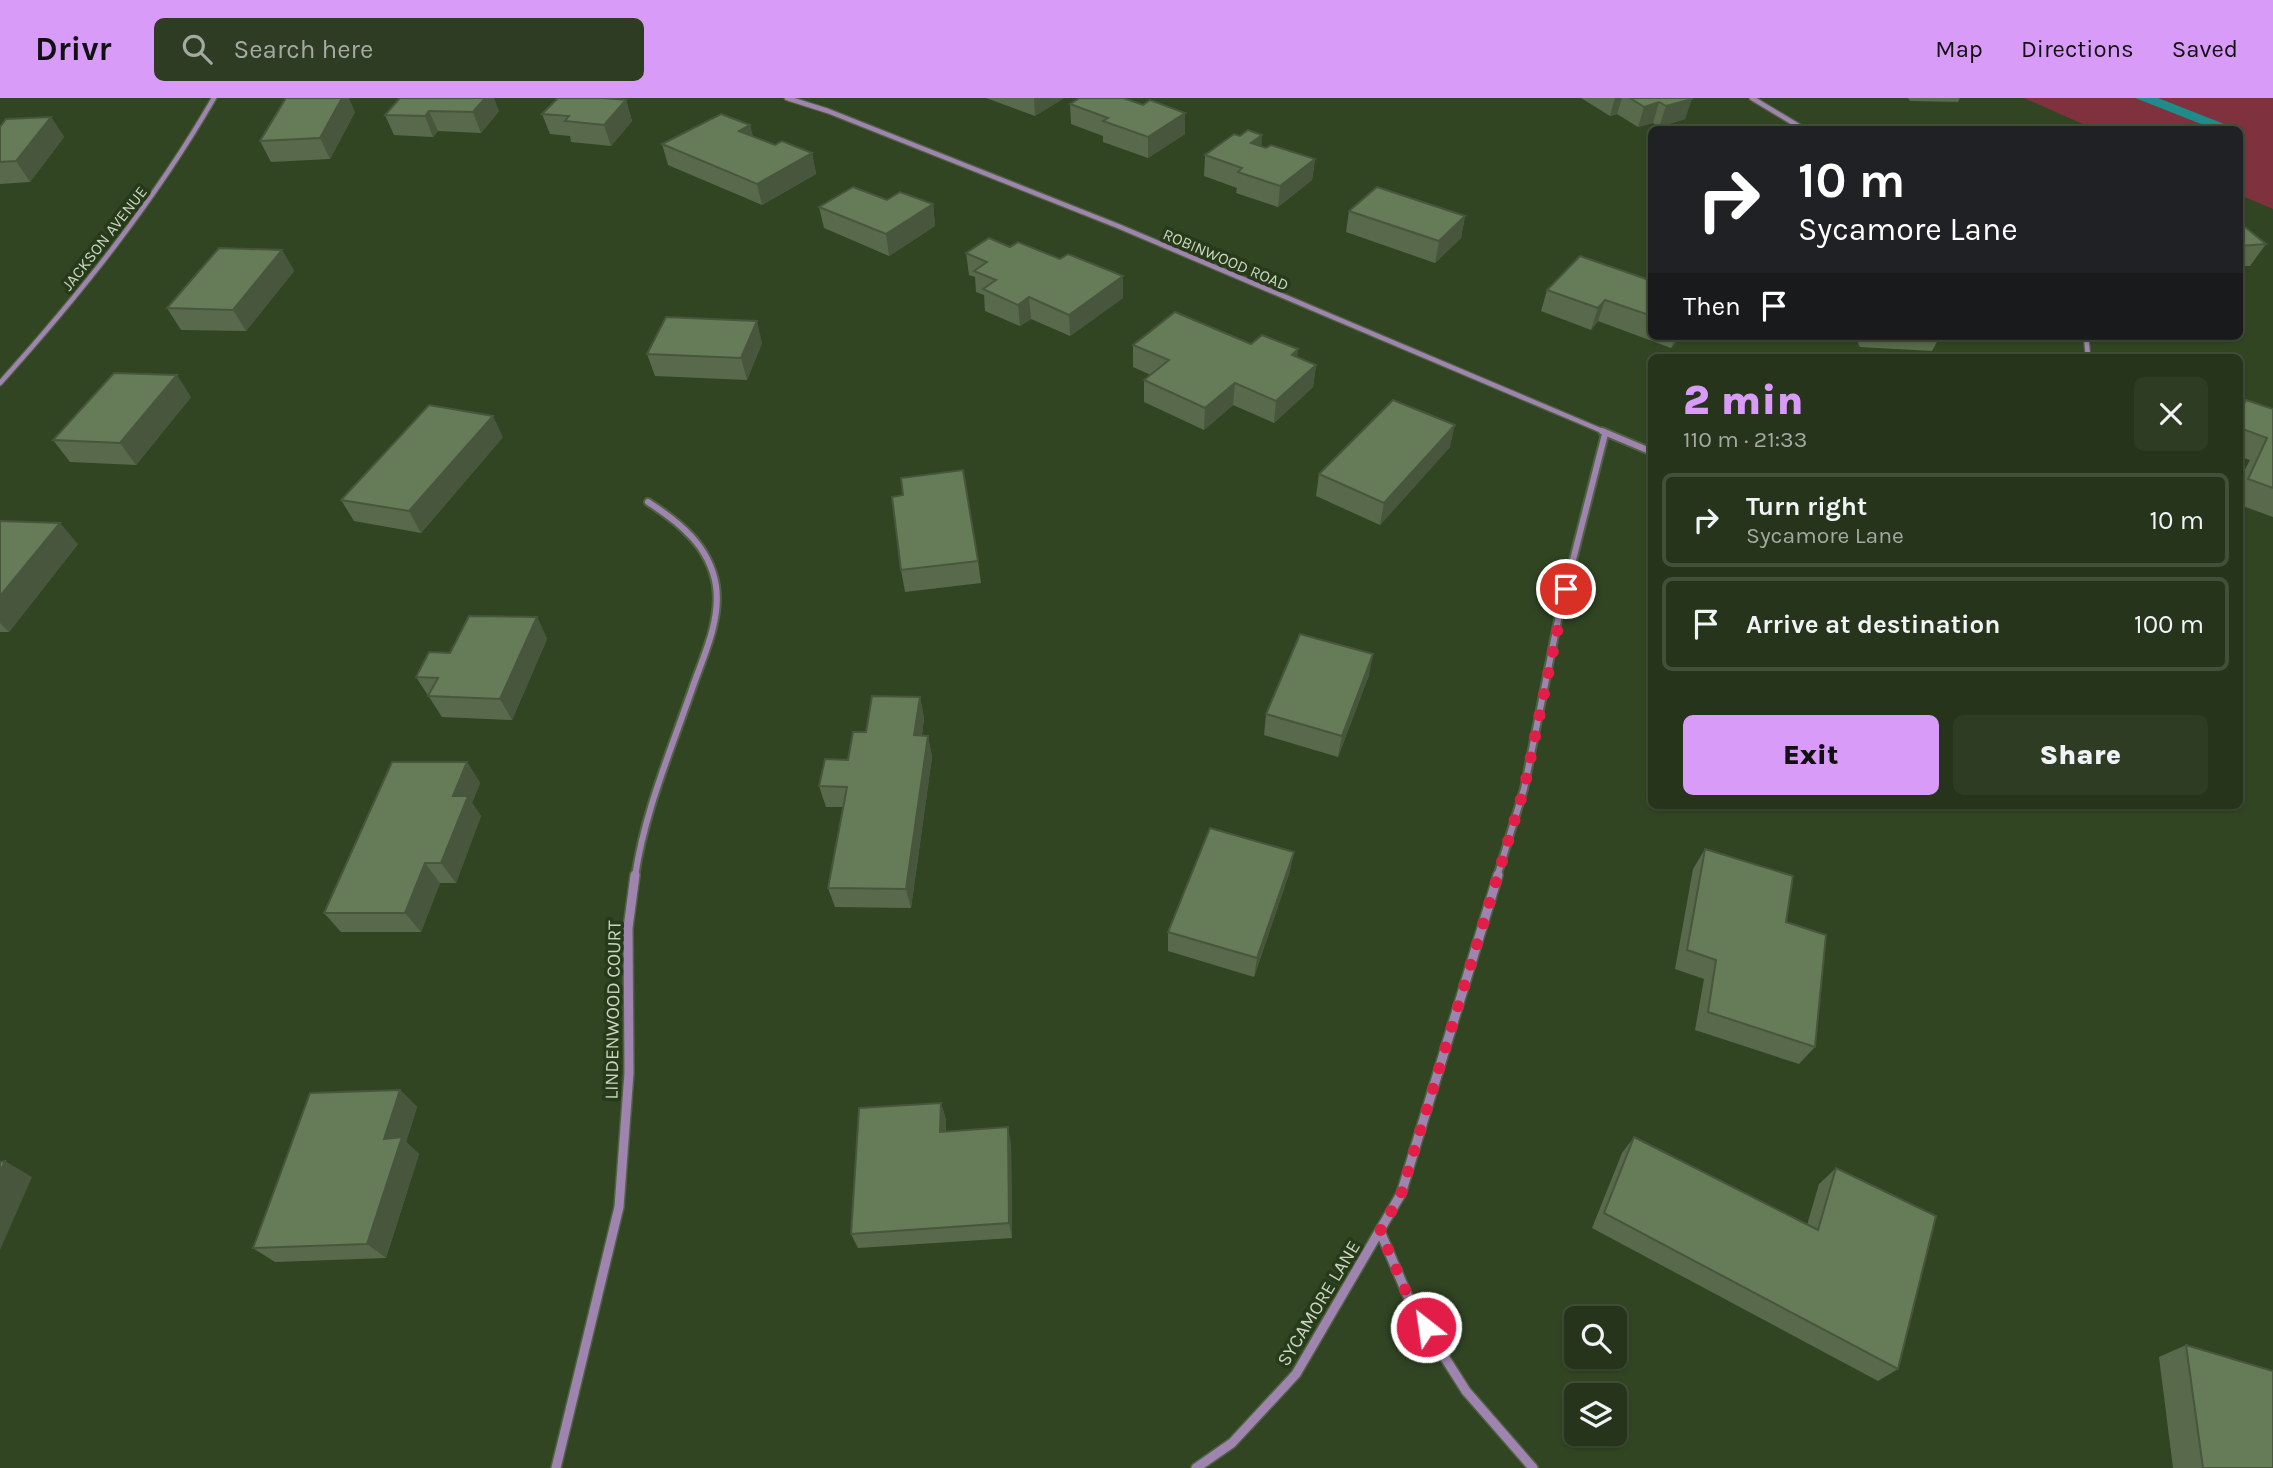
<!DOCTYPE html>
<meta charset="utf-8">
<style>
:root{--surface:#25341a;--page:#2d3c23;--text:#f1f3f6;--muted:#a3aaa2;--line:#424f39;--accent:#d89bf8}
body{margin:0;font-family:Karla,sans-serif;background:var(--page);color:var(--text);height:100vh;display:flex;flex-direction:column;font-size:26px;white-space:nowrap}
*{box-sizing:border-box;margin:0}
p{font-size:23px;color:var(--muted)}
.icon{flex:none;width:38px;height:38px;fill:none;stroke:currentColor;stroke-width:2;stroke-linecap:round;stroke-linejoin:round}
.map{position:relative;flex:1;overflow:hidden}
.drawer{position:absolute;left:1648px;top:256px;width:595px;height:455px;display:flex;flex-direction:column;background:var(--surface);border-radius:10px;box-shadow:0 2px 5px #0004,0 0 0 2px var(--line)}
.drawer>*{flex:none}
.banner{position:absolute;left:1648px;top:28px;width:595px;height:214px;border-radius:10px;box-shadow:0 2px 5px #0004,0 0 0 2px var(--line);background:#202124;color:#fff;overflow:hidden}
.buttons{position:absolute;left:1564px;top:1208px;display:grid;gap:14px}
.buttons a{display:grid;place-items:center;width:63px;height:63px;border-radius:10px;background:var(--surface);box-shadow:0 2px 5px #0004,0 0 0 2px var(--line);font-size:35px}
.pin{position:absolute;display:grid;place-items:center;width:60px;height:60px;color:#fff;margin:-30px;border:4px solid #fff;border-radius:50%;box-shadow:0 2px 7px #0007}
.me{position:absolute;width:77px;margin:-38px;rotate:330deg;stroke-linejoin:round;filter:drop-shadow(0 0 5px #0008)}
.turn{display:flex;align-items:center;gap:24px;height:147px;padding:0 35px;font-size:32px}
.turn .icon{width:91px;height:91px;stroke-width:2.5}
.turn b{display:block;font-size:49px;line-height:60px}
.then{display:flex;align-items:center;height:66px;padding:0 35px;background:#0003;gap:14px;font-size:26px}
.round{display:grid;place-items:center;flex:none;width:74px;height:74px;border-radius:10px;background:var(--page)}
.headline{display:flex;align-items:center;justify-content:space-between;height:119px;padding:0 35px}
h1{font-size:42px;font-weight:800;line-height:52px;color:var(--accent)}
.button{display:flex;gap:14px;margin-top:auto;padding:14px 35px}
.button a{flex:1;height:80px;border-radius:10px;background:var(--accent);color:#111;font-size:28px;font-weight:800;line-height:80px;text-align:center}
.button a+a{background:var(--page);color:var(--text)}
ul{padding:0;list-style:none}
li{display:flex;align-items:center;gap:21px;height:94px;margin:0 14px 10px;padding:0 21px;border:4px solid var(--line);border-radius:10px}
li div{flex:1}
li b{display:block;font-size:26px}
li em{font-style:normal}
header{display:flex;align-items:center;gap:42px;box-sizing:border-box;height:98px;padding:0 35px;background:var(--accent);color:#111}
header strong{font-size:33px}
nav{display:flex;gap:38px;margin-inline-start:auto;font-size:24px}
.search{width:490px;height:63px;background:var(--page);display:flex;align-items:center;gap:18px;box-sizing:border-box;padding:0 24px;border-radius:10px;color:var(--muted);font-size:26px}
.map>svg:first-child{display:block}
.green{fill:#80313e}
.water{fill:#1e8c8a}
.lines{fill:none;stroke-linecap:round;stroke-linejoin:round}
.street-far2-casing{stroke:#506243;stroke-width:7}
.street-far1-casing{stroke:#506243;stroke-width:10}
.street-casing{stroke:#506243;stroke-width:12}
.street-far2{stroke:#9f84af;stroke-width:4.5}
.street-far1{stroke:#9f84af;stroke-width:6}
.street{stroke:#9f84af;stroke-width:9}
.wall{fill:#586a4b}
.shaded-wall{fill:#47563d}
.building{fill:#667b57;stroke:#47563d;stroke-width:2}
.route{stroke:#e11d48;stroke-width:12;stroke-dasharray:0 21.6}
.labels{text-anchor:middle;stroke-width:7;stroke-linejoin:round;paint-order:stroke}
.far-street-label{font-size:16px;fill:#cad6c2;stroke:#273a19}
.street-label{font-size:19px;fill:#cad6c2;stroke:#273a19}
</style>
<header>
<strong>Drivr</strong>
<div class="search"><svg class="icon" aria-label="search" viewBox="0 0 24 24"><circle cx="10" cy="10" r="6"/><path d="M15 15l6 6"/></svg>Search here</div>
<nav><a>Map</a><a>Directions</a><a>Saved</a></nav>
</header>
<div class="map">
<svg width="2273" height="1370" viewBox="0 0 2273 1370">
<rect width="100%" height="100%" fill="#314523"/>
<path class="green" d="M2024,0h249v111l-33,-14v-65l-146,-1z"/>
<path class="water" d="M2135,0h23l79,31h-23z"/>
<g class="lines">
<g class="street-far2-casing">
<g id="street-far2">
<path d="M787,0l41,13 290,115 489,207"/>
<path d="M1752,0l53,32"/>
<path d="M2086,238l2,21"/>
<path d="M0,285c80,-89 154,-181 214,-285"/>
</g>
</g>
<g class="street-far1-casing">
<g id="street-far1">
<path d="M1602,333l50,21"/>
<path d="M635,779c9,-64 36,-127 57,-188 11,-32 29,-68 24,-103 -6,-40 -37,-64 -68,-84"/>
<path d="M1497,779l27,-88 35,-174 46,-181"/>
</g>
</g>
<g class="street-casing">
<g id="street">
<path d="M1380,1133l32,75 54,85 67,77"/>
<path d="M556,1370l63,-261 10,-134 -1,-145 7,-53"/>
<path d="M1196,1370l36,-25 64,-69 105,-180 97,-319"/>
</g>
</g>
<use href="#street-far2" class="street-far2"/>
<use href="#street-far1" class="street-far1"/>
<use href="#street" class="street"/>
</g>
<g class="wall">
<path d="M400,0l99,13 -18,22 -43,-2 -5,6 -39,-2 -9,-20z"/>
<path d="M986,0h78l-29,18z"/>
<path d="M1581,0h110l-6,21 -26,8 -6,-4 -15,4 -21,-13 -7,2z"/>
<path d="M1908,0h52l-2,4 -48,-1z"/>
<path d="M626,2l6,21 -21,25 -40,-4 -1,-6 -20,-2 -8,-20z"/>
<path d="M1070,6l73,1 42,8v21l-37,24 -45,-16v-6l-32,-12z"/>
<path d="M355,14l-25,47 -59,3 -11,-21z"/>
<path d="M51,19l13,20 -34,45 -30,2v-57z"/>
<path d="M750,27l3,12 22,8 37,8 4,21 -54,31 -94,-40 -6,-21z"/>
<path d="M1261,49l54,12 -3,21 -34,27 -42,-14 1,-5 -33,-12 1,-21z"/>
<path d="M887,102l46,4 2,22 -46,30 -65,-28 -5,-21z"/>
<path d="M1349,113l116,5 -4,22 -26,25 -89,-31z"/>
<path d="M2240,125l26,21 -16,22h-10z"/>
<path d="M282,152l12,21 -48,60 -65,-1 -14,-22z"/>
<path d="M966,155l157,45 -53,38 -39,-17 -11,7 -35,-15 -1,-16 -8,-3 -1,-15 -6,-2z"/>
<path d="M1652,183v55h29l-10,12 -73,-27 -7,9 -50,-19 6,-21z"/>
<path d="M1855,238h85l-8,15 -72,-4z"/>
<path d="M762,245l-15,37 -92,-4 -8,-22z"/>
<path d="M1251,246l46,14 19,7 -3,22 -39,36 -41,-18 -29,25 -60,-28v-22l7,-5 -18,-8v-22z"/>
<path d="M191,299l-55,68 -66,-3 -17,-22z"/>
<path d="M2246,302l27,9v108l-33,-12v-26l10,-19 -10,-3v-50z"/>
<path d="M503,339l-82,96 -67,-12 -13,-21z"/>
<path d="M1450,349l-70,78 -64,-29 3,-22z"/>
<path d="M903,397l75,66 3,22 -76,9 -4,-22z"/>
<path d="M0,423l78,23 -69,88h-9z"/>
<path d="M537,519l10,22 -35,81 -70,-3 -26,-40 34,-24z"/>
<path d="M1369,577l-31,82 -74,-22 2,-21z"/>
<path d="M920,599l4,21 -2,17 6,1 4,21 -21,151 -76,-1 -7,-19 15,-81h-17l-7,-21 29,-26 18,-28z"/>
<path d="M467,664l13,21 -8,20 9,13 -25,67h-16l-19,49h-80l-17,-19z"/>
<path d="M1705,751l81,73 29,125 -16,17 -104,-34 9,-51 -29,-10 18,-100z"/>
<path d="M1290,773l-36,106 -86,-26v-19z"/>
<path d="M400,992l17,17 -11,35 13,12 -33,104 -111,4 -22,-14z"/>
<path d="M941,1005l5,17v12l65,12 1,94 -154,10 -7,-14z"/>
<path d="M1634,1039l173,88 12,-41 17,-16 62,201 -20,12 -286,-153 30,-75z"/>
<path d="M2186,1247l87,123h-100l-14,-111z"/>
</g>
<g class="shaded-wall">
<path d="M342,0h7l6,14 -25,47 -10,-21z"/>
<path d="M485,0h9l5,13 -18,22 -8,-21z"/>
<path d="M1034,0h30l-29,18z"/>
<path d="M1615,0h7l-5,16 -7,2z"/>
<path d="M1692,1l-7,20 -26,8 7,-21z"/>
<path d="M626,2l6,21 -21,25 -7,-21z"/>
<path d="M1659,4l-6,21 -15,4 6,-20z"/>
<path d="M429,13l9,20 -5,6 -8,-21z"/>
<path d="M1185,15v21l-37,24v-21z"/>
<path d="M51,19l13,20 -34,45 -14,-21z"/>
<path d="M750,27l5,21 -16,-15z"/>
<path d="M1262,37l-1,20 -10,-12z"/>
<path d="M812,55l4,21 -54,31 -5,-21z"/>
<path d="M1315,61l-3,21 -34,27 2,-21z"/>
<path d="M933,106l2,22 -46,30 -3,-22z"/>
<path d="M1465,118l-4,22 -26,25 4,-22z"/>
<path d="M282,152l12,21 -48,60 -13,-21z"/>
<path d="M1123,178v22l-53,38 -1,-21z"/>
<path d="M1029,199l2,22 -11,7 -2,-21z"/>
<path d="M1605,202l-7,21 -7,9 7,-22z"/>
<path d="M757,223l5,22 -15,37 -6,-22z"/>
<path d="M1676,238h5l-10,12z"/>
<path d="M1298,251l-2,22 -4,-16z"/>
<path d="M1316,267l-3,22 -39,36 2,-22z"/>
<path d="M177,277l14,22 -55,68 -16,-22z"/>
<path d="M1235,285l-2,22 -29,25 1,-22z"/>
<path d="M493,318l10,21 -82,96 -12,-22z"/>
<path d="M1455,327l-5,22 -70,78 4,-22z"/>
<path d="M60,425l18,21 -69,88 -9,-9v-27z"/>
<path d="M537,519l10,22 -35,81 -12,-21z"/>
<path d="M1373,556l-4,21 -31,82 4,-21z"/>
<path d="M920,599l4,21 -5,38 -5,-21z"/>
<path d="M928,638l4,21 -21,151 -5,-19z"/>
<path d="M467,664l13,21 -8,20 9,13 -25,67 -15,-20 12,-67z"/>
<path d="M1294,754l-4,19 -36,106 3,-19z"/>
<path d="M425,765l15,20 -19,49 -16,-19z"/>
<path d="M400,992l17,17 -11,35 13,12 -33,104 -19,-14 17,-105z"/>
<path d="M941,1005l5,17 -1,28 -5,-16z"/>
<path d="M1008,1029l3,17 1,94 -3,-15z"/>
<path d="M5,1063l27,16 -32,73v-78z"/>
</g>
<g class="building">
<path d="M286,0h56l-22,40 -60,3z"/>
<path d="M400,0h85l-12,14 -44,-1 -4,5 -40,-1z"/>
<path d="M558,0h45l23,2 -22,25 -39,-4 4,-5 -27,-2z"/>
<path d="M1080,0h43l20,7 7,-5 35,13 -37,24 -45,-16 5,-3 -38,-14z"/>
<path d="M1630,0h61l1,1 -26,7 -7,-4 -15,5z"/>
<path d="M721,16l29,11 -11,6 36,14 7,-4 30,12 -55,31 -95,-40z"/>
<path d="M51,19l-35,44 -16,1v-35l6,-8z"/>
<path d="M1720,29l5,3h-13z"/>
<path d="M1248,32l14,5 -11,8 15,5 5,-3 44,14 -35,27 -42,-14 4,-4 -37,-13 29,-21 6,2z"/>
<path d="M853,89l34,13 13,-8 33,12 -47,30 -67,-27z"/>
<path d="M1377,89l88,29 -26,25 -90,-30z"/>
<path d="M2240,125l26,21 -26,2z"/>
<path d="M989,140l21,9 8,-5 42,17 8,-5 55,22 -54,39 -40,-18 -11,8 -35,-16 13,-9 -22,-9 13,-9 -21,-9z"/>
<path d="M219,150l63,2 -49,60 -66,-2z"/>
<path d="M1580,158l72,25v35l-47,-16 -7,8 -51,-18z"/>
<path d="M1175,214l76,32 11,-9 36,14 -6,6 24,10 -40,36 -41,-18 -30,25 -61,-28 25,-20 -36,-15z"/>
<path d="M666,219l91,4 -16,37 -94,-4z"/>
<path d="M114,275l63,2 -57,68 -67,-3z"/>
<path d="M1393,302l62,25 -71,78 -65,-29z"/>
<path d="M2246,302l27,9v79l-25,-9 19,-41 -27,-10v-17z"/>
<path d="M429,307l64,11 -84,95 -68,-11z"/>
<path d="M963,372l15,91 -77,9 -9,-73 11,-2 -2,-17z"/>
<path d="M0,423l60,2 -60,73z"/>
<path d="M469,518l68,1 -37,82 -72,-3 10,-18 -22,-1 13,-25 21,1z"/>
<path d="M1300,536l73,20 -31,82 -76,-22z"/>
<path d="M872,598l48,1 -6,38 14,1 -22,153 -78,-1 19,-101 -28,-1 6,-27 23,1 5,-28h13z"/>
<path d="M392,664h75l-14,34h15l-27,67h-16l-20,50h-81z"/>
<path d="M1210,730l84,24 -37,106 -89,-26z"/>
<path d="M1705,751l88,27 -7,46 40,13 -11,112 -107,-35 8,-52 -29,-10z"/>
<path d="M400,992l-16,49 18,-2 -35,107 -114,4 57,-155z"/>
<path d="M941,1005l-1,29 68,-5 1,96 -158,11 8,-126z"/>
<path d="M1634,1039l184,93 18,-62 100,48 -38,153 -294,-156z"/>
<path d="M5,1063l-5,11v-10z"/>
<path d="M2186,1247l87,26v97h-70z"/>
</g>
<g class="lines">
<path class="route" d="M1426,1229l-14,-21 -32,-75 21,-37 123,-405 42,-200"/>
</g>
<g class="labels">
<g class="far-street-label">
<text transform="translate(104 140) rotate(-52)" y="6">JACKSON AVENUE</text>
<text transform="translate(1226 161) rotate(23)" y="6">ROBINWOOD ROAD</text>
</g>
<g class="street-label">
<text transform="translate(612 912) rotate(-89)" y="7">LINDENWOOD COURT</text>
<text transform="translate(1318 1205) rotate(-59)" y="7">SYCAMORE LANE</text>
</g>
</g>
</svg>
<div class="buttons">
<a><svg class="icon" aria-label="search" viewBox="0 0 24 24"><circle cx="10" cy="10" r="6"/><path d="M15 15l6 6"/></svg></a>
<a><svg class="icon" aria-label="layers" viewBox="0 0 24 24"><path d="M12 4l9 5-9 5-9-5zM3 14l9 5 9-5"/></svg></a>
</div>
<div class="pin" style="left:1566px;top:491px;background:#d93025"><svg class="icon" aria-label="arrive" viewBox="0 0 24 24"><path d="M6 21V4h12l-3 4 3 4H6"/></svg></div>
<svg class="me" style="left:1426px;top:1229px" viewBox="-20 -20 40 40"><circle r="17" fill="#e11d48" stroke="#fff" stroke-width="3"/><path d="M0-11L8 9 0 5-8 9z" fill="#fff"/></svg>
<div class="banner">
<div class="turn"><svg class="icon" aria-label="right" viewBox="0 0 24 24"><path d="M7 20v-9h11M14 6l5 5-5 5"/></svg><div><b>10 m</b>Sycamore Lane</div></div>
<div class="then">Then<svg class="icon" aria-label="arrive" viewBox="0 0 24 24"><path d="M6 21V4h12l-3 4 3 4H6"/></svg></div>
</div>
<section class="drawer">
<div class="headline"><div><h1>2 min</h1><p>110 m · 21:33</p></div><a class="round"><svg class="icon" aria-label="close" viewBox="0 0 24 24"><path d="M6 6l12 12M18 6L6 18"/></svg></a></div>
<ul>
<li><svg class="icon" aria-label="right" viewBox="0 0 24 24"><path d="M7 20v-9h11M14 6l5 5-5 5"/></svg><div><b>Turn right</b><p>Sycamore Lane</p></div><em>10 m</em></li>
<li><svg class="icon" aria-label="arrive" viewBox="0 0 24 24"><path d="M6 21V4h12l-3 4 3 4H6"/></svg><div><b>Arrive at destination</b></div><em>100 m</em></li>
</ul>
<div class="button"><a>Exit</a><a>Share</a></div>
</section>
</div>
